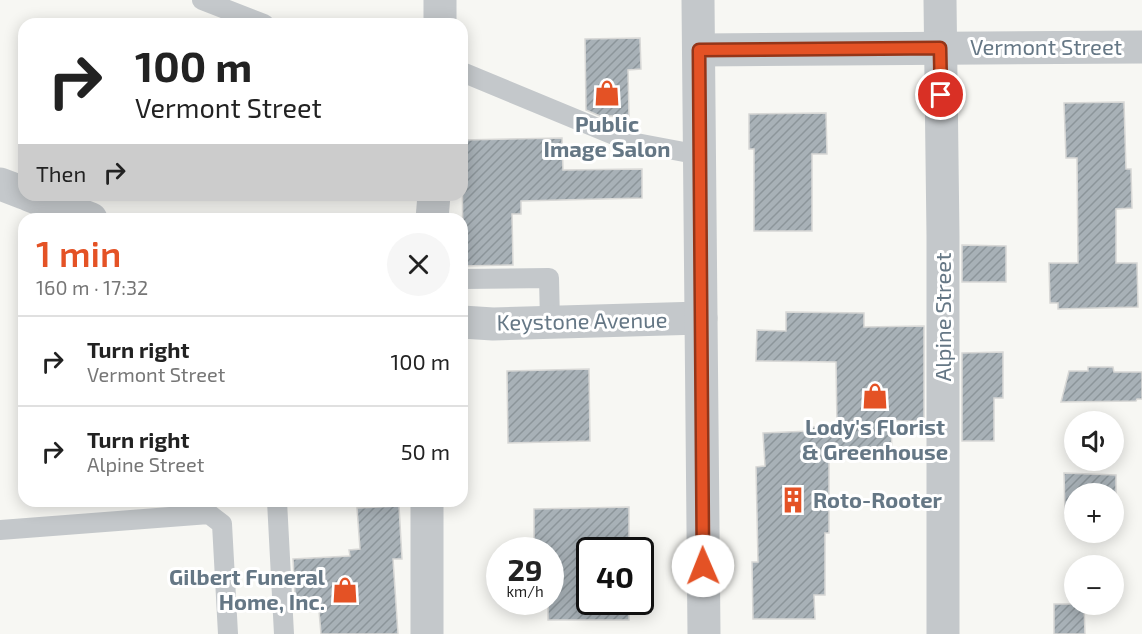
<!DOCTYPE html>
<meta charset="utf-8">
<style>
:root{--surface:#fff;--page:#f6f6f6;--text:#222;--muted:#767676;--line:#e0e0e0;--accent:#e45225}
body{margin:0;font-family:"Exo 2",sans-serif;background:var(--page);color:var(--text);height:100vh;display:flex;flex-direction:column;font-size:22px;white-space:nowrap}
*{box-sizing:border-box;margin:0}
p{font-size:20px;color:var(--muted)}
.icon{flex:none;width:33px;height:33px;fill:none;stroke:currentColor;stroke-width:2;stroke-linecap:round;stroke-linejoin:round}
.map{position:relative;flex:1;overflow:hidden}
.panel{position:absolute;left:18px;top:213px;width:450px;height:294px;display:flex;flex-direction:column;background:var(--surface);border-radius:18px;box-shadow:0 3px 15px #0003}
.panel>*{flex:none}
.top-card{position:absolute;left:18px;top:18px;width:450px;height:183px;border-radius:18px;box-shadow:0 3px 15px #0003;background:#fff;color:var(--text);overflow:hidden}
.tools{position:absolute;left:1064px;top:411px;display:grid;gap:12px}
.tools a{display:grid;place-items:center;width:60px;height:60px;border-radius:50%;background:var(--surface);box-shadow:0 3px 15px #0003;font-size:30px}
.speed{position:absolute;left:486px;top:537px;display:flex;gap:12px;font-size:30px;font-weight:700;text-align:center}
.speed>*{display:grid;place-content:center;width:78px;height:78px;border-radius:50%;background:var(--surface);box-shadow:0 3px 15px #0003;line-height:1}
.speed small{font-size:15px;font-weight:400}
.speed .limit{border:3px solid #111;border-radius:9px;background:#fff;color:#111}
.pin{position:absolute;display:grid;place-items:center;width:51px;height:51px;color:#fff;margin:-26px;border:3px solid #fff;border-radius:50%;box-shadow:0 2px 6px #0007}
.me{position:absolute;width:66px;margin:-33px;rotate:359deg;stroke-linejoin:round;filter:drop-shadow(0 0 4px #0008)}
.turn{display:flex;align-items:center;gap:21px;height:126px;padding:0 18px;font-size:27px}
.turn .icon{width:78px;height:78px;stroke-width:2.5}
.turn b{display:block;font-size:42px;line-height:51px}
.then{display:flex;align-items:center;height:57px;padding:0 18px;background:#0003;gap:12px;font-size:22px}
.round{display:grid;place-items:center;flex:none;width:63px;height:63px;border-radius:32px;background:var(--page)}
.overview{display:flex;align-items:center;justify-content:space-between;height:102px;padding:0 18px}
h1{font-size:36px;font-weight:600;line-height:45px;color:var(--accent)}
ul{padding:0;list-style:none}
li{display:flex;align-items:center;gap:18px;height:90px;padding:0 18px;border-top:2px solid var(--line)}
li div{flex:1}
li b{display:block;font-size:22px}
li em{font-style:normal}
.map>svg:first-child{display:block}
.building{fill:url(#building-hatch);stroke:#d8d8d6;stroke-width:1.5}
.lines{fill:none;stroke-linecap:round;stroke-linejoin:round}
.service{stroke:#c4c8cb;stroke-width:20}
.minor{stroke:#c4c8cb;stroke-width:33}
.tertiary{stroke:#c4c8cb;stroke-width:33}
.route-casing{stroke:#943518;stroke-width:15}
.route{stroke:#e45225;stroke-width:10}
.labels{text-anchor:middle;stroke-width:6;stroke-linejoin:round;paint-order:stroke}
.street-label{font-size:22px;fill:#657785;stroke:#fff}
.poi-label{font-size:22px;font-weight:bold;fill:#657785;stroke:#fff}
</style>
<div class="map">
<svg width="1142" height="634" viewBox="0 0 1142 634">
<defs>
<pattern id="building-hatch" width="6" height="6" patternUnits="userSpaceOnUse" patternTransform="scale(1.5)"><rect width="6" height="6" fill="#a8b1b7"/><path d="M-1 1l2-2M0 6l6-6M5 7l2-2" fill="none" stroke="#8c959a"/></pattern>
</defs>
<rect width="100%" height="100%" fill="#f7f7f3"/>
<g class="building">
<path d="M640,38l1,31 -13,1 1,46h-29l-14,-6 -1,-71z"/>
<path d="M1124,102l2,67h5l1,39 -16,1v54h21l1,44 -80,2v-6h-8l-1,-40h29l-1,-105h-11l-2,-55z"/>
<path d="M826,113l1,41h-15v77h-58v-82h-5v-35z"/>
<path d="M562,138l1,32 79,-1v29l-121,3v13h-9l1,51 -50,1 -1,-126z"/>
<path d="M962,245l44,1v36h-44z"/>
<path d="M786,312l78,1v14l60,-1v95h-33l1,33 -63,1v78h-4v62h-11l1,24h-62l-1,-57h6l-2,-95 9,-1 -2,-33 48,-2v-4h26l-1,-65 -80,-1 1,-31 29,1z"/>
<path d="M1003,352v46h-9v43h-32v-88z"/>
<path d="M1088,367h25l1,5h28v27h-5l-1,2 -75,1 8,-31h19z"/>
<path d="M589,369l1,72 -82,2 -1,-72z"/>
<path d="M1064,473l52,2v41h-3v-22h-39v21h-9z"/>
<path d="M399,506l3,53h-9l5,75h-77l-2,-23 -23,1 -3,-53 57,-3 -1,-6 11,-1 -3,-41z"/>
<path d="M629,507v43h-39v52h39v18h-81v-18h2v-52h-16v-41z"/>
<path d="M1054,604h30l1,30h-31z"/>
</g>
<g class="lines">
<g class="service">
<path d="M202,0l62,24"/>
<path d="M462,72l169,70 69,13"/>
<path d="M462,279l87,-1 1,44"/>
<path d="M277,501l7,133"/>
<path d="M0,530l209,-16 13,10 6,110"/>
</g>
<g class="minor">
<path d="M940,0l3,236v398"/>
<path d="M440,24v-24"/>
<path d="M699,50l443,-3"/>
<path d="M0,184l24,9"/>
<path d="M29,195l62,24"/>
<path d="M432,219l2,-24"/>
<path d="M462,322l31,2 208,-6"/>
<path d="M427,501v133"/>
</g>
<path class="tertiary" d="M698,0l6,634"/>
</g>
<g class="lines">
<g class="route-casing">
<path id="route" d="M703,566l-4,-516 241,-2 1,47"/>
</g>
<use href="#route" class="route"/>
</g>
<defs>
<g id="shop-bare" transform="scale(2.07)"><path d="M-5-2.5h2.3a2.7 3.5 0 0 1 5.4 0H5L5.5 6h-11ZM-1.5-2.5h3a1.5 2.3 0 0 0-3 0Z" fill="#e45225" stroke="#fff" stroke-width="2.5" paint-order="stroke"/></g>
<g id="building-bare" transform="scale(2.07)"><path d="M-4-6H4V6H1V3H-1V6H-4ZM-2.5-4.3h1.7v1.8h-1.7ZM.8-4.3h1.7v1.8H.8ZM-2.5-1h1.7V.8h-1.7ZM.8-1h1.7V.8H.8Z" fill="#e45225" stroke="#fff" stroke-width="2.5" paint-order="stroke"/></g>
</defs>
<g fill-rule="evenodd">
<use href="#shop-bare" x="607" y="93"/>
<use href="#shop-bare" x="875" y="396"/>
<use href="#building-bare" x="793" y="500"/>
<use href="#shop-bare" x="345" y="590"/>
</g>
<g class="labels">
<g class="street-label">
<text x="1046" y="55">Vermont Street</text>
<text transform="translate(943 317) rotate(-90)" y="8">Alpine Street</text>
<text transform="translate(582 321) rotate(-1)" y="8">Keystone Avenue</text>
</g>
<g class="poi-label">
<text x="607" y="132">Public<tspan x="607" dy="25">Image Salon</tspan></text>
<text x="875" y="435">Lody's Florist<tspan x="875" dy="25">&amp; Greenhouse</tspan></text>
<text x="813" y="508" text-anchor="start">Roto-Rooter</text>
<text x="325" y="585" text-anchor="end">Gilbert Funeral<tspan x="325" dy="25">Home, Inc.</tspan></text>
</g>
</g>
</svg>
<div class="tools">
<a><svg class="icon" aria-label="sound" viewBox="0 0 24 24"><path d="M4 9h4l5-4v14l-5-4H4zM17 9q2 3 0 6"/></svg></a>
<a>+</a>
<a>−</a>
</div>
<div class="speed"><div>29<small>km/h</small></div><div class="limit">40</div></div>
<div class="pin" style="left:941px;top:95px;background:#d93025"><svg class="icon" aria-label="arrive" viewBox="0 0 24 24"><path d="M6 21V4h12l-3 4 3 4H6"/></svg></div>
<svg class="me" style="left:703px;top:566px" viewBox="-20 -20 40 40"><circle r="19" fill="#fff"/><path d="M0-13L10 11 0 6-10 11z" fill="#e45225"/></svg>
<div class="top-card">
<div class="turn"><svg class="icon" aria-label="right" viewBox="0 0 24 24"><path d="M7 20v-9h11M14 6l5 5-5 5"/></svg><div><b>100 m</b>Vermont Street</div></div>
<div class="then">Then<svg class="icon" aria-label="right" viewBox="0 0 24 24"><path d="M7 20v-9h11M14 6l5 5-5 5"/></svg></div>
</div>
<section class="panel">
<div class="overview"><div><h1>1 min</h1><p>160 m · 17:32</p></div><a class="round"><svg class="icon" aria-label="close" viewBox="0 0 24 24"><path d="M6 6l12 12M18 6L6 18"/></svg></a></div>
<ul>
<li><svg class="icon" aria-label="right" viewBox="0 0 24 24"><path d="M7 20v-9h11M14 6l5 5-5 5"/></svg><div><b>Turn right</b><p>Vermont Street</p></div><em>100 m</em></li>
<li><svg class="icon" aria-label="right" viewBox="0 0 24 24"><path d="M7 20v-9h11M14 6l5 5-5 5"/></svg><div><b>Turn right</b><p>Alpine Street</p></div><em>50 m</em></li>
</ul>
</section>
</div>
